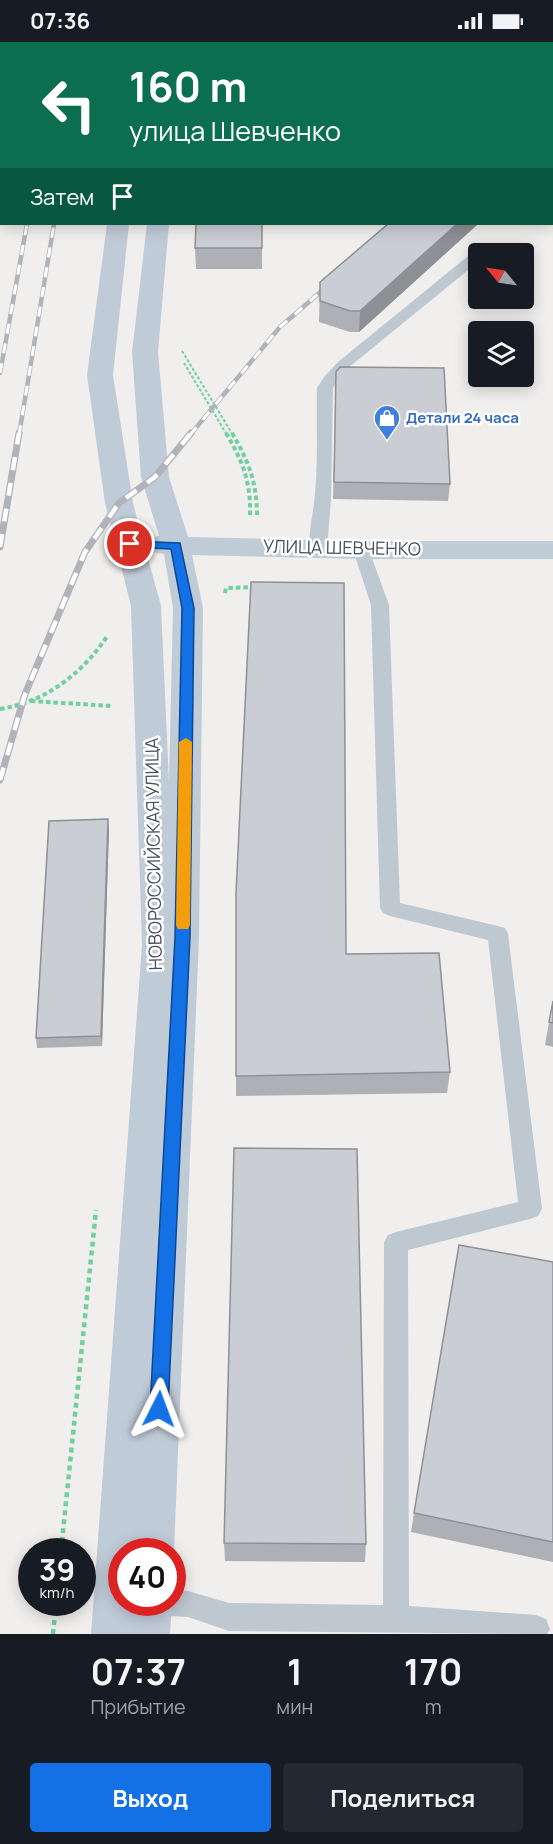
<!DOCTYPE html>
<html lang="ru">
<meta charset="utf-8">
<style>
:root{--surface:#171b24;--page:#242831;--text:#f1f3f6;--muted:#9ea1a6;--accent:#1371e5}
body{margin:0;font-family:Manrope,sans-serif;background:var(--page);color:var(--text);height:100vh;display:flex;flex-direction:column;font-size:22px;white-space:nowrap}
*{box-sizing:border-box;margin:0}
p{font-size:20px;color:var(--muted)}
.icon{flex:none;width:33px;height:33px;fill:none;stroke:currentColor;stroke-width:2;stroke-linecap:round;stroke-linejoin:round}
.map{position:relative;height:1592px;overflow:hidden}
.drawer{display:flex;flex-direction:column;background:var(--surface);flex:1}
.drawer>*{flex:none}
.top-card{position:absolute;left:0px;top:0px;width:554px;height:183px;box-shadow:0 3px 15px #0003;background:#0b6e4f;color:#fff;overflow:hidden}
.needle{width:39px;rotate:300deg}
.tools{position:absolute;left:468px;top:201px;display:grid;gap:12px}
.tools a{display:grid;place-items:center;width:66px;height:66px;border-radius:6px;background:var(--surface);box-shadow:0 3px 15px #0003;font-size:30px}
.speed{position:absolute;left:18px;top:1496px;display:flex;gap:12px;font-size:30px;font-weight:700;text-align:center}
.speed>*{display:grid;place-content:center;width:78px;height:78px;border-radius:50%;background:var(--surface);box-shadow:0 3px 15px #0003;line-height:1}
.speed small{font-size:15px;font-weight:400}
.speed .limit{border:9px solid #d22;background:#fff;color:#111}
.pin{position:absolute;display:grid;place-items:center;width:51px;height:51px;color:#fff;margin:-26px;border:3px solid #fff;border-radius:50%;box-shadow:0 2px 6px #0007}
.me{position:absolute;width:66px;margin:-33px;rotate:3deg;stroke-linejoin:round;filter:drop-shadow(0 0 4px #0008)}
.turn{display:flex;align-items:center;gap:21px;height:126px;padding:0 30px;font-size:27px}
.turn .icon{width:78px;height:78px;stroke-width:2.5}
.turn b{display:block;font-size:42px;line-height:51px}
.then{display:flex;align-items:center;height:57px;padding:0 30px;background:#0003;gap:12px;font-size:22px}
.eta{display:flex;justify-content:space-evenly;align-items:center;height:102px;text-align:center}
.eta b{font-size:36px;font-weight:700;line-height:42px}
.button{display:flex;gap:12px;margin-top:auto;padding:12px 30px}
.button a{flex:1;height:69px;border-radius:6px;background:var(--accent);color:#fff;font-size:24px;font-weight:700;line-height:69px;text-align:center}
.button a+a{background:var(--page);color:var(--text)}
.status{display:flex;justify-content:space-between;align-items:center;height:42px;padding:0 30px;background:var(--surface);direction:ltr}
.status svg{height:16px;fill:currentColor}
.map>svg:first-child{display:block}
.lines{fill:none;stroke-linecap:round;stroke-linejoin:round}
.path-far2{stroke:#71cfa0;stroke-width:2;stroke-dasharray:3 2;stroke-linecap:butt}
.path-far1{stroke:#71cfa0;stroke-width:4;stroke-dasharray:4.5 3;stroke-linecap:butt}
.path{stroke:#71cfa0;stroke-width:4.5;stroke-dasharray:5 4;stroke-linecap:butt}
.lane{fill:#bec8d1;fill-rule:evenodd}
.street{fill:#bec8d1;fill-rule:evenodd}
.secondary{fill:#c0cbd8;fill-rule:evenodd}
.rail-far1-casing{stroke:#b0b3b9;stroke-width:4.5}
.rail-casing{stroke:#b0b3b9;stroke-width:7}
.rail-far1{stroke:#fff;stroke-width:3;stroke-dasharray:10;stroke-linecap:butt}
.rail{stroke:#fff;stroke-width:4.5;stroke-dasharray:13;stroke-linecap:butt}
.wall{fill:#aeb0b5}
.shaded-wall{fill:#8d9094}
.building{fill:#cacdd3;stroke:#8d9094;stroke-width:1.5}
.route{fill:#1371e5;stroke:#0c4995;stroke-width:1.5}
.slow{fill:#f59e0b}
.labels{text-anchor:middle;stroke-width:5;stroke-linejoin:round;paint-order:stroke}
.far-shop-label{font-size:15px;font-weight:bold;fill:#366cbe;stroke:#fff;text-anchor:start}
.street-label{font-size:18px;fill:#45515c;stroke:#fff}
</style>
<div class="status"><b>07:36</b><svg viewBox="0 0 49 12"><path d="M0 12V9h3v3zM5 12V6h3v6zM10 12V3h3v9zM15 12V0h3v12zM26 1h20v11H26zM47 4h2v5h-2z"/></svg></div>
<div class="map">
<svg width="553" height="1592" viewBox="0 0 553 1592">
<rect width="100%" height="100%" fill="#f1eeee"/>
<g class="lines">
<g class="path-far2">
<path d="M182,309l51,84"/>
<path d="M184,321l43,72"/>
</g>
<g class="path-far1">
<path d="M226,391c17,29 25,49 24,83"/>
<path d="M232,391c17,29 25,50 25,83"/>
<path d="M225,551l1,-5 29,-1"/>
<path d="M31,659l80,5"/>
<path d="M0,667c46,-7 83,-36 108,-74"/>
</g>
<g class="path">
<path d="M61,1509l35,-341"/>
<path d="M53,1592l3,-32"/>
</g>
<g class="lane">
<path d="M489,0h14l-15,2z"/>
<path d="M478,209l6,3h-6v8l-130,106 -15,20 -2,111 -4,50 -2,4h-12c-6,-11 -2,-30 0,-42 6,-40 3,-82 4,-123l7,-11 14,-15 135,-110z"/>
<path d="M361,503l6,1 2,4 20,55 11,298 98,23 7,2 3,6 34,275 -4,7 -8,3 -122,31 1,356 127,9 10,4 4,10 -3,5 -318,-3 -41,-14 -34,-2 -9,-4 -4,-9h31v-12l16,1 41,12 154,2 1,-363 4,-7 8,-3 122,-30 -30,-262 -98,-24 -7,-3 -3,-5 -9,-303 -18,-55 2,-4z"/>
</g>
<path class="street" d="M0,15h2l-2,19z"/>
<g class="secondary">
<rect x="133" y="0" width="20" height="2"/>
<path d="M166,0h20l-21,2z"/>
<path d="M107,182h22l-16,151 20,128 10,40 3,-4 13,-3 -18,-59 -9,-125 15,-128h22l-11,128 11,125 19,60 173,4h192v18h-192l-169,-4 11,53 -4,329 -25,614 -2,4v-4h-50v51h50l-2,32h-79l51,-689 -11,-339 -26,-103 -18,-128zM146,509l18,3 9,54 -4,174 -8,-176z"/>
</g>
<g class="rail-far1-casing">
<g id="rail-far1">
<path d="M0,331l27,-149"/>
<path d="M19,393l35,-211"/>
<path d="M190,393l90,-108 52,-45"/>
</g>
</g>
<g class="rail-casing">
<g id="rail">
<path d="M0,505l19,-114"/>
<path d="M0,738l25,-86 60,-142 34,-49 36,-26 36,-44"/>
</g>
</g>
<use href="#rail-far1" class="rail-far1"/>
<use href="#rail" class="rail"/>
</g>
<g class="wall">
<path d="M553,0v123h-1v-121z"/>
<path d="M262,182v45h-66l-1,-21z"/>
<path d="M388,182h90l-119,108h-9l-31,-10 1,-40z"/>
<path d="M336,330l114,112 -2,17 -115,-2z"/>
<path d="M109,787l-7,217 -65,2 -1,-10z"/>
<path d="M346,912l104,118 -3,21 -211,3v-20z"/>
<path d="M553,959v46l-8,-2z"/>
<path d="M553,1220v300l-142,-30 3,-19z"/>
<path d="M224,1501l142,1 -1,18 -140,-1z"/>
</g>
<g class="shaded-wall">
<path d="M457,182h21l-119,108 1,-21z"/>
<path d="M108,777l1,10 -7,217 -1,-10z"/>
</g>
<g class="building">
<rect x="201" y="0" width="97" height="2"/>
<path d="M537,0h16v108h-1v-106h-17z"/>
<path d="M196,182h66v24h-67z"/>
<path d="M388,182h69l-97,87h-10l-30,-10v-19z"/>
<path d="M340,325l104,1 6,116 -116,-2 2,-110z"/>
<path d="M251,540l93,1 2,371 93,-1 11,119 -214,4v-183z"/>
<path d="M108,777l-7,217 -65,2 13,-217z"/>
<path d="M553,959v22l-4,-1z"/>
<path d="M234,1106l123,1 9,395 -142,-1z"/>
<path d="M459,1203l94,17v280l-139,-29z"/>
</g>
<path class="route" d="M130,499l50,2 14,65 -4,329 -22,472 -3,6 -6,3 -6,-3 -3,-6 25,-472 7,-329 -11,-59 -45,-2v-5z"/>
<path class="slow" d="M186,696l6,4 -2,183 -2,4h-10l-2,-4 3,-183z"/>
<defs>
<g id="shop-pin" transform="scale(1.35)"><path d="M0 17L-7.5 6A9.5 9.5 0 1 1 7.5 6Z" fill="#3f7fe0" stroke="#fff"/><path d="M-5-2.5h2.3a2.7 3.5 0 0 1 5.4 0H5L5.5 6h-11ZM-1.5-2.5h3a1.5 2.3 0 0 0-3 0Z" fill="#fff"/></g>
</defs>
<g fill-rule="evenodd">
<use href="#shop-pin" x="387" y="376"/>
</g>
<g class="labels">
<g class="far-shop-label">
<text x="406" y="381">Детали 24 часа</text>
</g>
<g class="street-label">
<text transform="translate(342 506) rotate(1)" y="6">УЛИЦА ШЕВЧЕНКО</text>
<text transform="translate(154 812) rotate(-91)" y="6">НОВОРОССИЙСКАЯ УЛИЦА</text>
</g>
</g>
</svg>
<div class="tools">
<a><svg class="needle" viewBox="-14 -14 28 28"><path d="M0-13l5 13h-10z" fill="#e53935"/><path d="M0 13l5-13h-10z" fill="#9ea1a6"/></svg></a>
<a><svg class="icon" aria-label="layers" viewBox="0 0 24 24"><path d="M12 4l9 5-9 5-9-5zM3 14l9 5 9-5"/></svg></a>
</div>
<div class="speed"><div>39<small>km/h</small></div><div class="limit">40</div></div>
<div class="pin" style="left:130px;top:502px;background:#d93025"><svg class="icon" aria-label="arrive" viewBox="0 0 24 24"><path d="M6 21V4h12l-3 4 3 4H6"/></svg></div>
<svg class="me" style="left:159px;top:1367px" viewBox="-20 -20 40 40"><path d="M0-17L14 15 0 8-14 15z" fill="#1371e5" stroke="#fff" stroke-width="4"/></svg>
<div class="top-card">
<div class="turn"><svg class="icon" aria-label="left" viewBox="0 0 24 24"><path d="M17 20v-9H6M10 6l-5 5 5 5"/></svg><div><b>160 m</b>улица Шевченко</div></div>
<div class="then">Затем<svg class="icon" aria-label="arrive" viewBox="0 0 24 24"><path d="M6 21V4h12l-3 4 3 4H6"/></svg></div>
</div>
</div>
<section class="drawer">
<div class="eta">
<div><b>07:37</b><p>Прибытие</p></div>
<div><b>1</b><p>мин</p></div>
<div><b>170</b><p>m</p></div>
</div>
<div class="button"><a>Выход</a><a>Поделиться</a></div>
</section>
